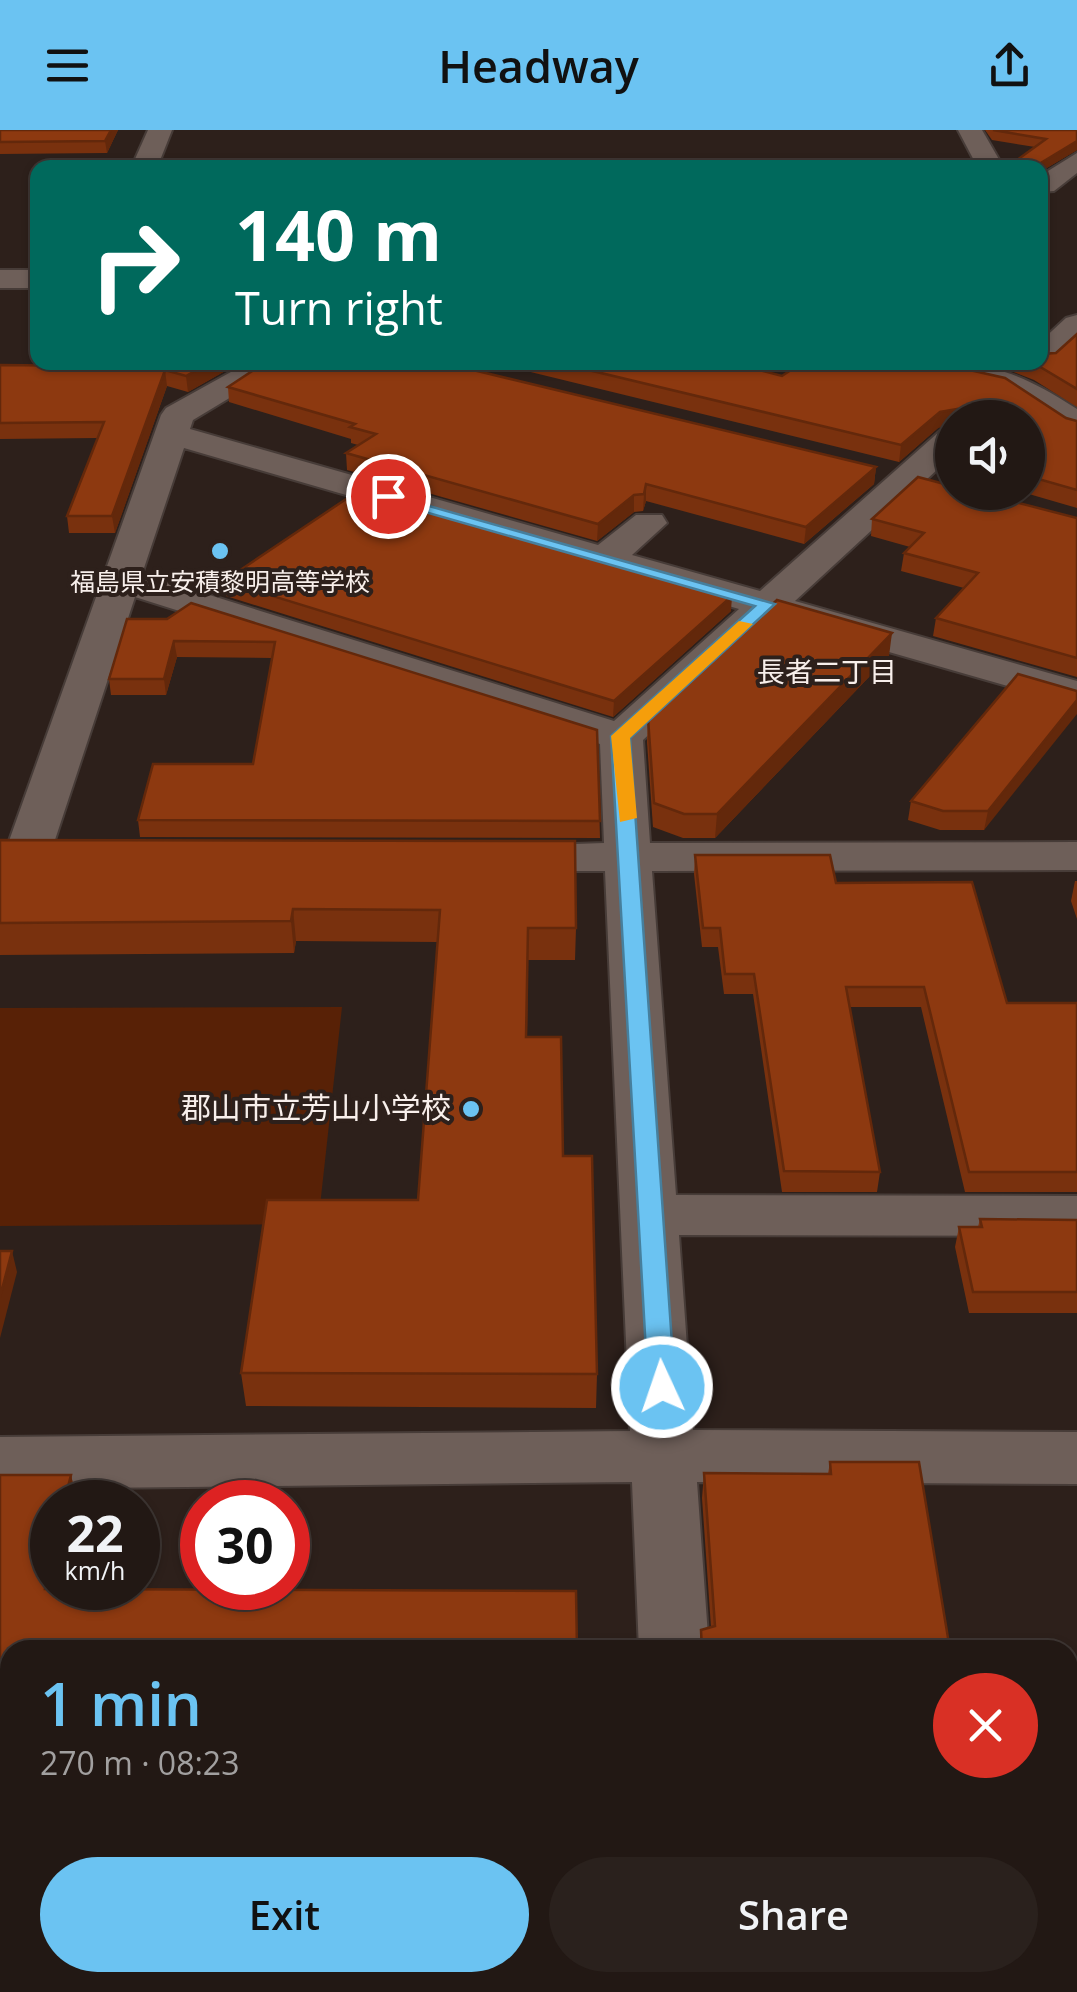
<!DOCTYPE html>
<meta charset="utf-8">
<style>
:root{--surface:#221814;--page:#2a211d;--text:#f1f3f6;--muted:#a2a0a0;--line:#3f3734;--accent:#6bc3f2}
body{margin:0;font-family:"Open Sans","Noto Sans JP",sans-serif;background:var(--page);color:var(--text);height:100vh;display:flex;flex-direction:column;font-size:38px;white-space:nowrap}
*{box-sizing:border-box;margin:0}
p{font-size:32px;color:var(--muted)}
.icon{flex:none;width:55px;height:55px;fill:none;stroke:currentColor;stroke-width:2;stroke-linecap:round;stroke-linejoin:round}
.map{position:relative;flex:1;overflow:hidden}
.details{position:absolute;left:0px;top:1510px;width:1078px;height:352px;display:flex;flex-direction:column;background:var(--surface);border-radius:30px 30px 0 0;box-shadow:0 2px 8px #0004,0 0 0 2px var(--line)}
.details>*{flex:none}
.banner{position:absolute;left:30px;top:30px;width:1018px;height:210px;border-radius:20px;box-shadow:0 2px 8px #0004,0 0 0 2px var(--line);background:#00695c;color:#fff;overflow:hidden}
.controls{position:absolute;left:935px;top:270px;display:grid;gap:20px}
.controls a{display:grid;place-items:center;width:110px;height:110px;border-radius:50%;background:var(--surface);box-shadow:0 2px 8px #0004,0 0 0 2px var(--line);font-size:50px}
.speed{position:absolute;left:30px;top:1350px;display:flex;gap:20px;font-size:50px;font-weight:700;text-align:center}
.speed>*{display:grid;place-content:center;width:130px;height:130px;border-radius:50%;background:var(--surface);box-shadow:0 2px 8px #0004,0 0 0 2px var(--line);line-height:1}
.speed small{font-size:25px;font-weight:400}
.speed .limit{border:15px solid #d22;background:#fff;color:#111}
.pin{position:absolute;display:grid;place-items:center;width:85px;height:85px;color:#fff;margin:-42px;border:5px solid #fff;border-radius:50%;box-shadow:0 2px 10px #0007}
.me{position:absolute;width:110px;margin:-55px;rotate:357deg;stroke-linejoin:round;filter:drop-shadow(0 0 8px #0008)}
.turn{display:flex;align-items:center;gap:35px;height:210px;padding:0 40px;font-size:45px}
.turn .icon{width:130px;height:130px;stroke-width:2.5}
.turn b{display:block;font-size:70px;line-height:85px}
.round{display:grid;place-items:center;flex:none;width:105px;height:105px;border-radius:52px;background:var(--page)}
.overview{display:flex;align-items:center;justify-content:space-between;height:170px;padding:0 40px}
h1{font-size:60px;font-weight:600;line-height:75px;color:var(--accent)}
.primary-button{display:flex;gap:20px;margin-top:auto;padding:20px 40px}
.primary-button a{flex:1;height:115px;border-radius:60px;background:var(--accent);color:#111;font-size:40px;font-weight:600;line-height:115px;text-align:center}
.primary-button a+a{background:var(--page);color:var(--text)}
header{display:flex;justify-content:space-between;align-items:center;height:130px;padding:0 40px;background:var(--accent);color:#111;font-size:45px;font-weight:600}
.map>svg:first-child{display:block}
.green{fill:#582106}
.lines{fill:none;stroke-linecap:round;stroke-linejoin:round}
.minor-casing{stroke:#473c38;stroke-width:4}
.minor{fill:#6e5f59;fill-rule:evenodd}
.wall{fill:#79310e}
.shaded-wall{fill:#63280b}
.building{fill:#8d3910;stroke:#63280b;stroke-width:2.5}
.route{fill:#6bc3f2;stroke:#467f9d;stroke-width:2.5}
.slow{fill:#f59e0b}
.poi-dot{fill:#6bc3f2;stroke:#2d201b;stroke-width:4}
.labels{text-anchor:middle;stroke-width:8;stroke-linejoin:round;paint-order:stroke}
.far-poi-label{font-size:25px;fill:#f8efeb;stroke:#2d201b}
.far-neighbourhood-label{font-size:28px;fill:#f8efeb;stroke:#2d201b}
.poi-label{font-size:30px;fill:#f8efeb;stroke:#2d201b;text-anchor:end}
</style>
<header><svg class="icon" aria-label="menu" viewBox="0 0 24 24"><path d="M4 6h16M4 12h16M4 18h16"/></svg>Headway<svg class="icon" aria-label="share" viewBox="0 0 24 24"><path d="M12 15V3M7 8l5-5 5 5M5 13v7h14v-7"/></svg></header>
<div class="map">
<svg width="1077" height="1862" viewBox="0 0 1077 1862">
<rect width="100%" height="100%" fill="#2d201b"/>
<g class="green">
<path d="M342,877l-24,217 -318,2v-218z"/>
<path d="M0,1758h10v94l349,1 -1,9h-358z"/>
</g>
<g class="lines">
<g class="minor-casing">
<g id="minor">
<path d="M148,0h24l-15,38h-26z"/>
<path d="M958,0h24l22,38h-26z"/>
<path d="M1077,23v20l-23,18 -14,1v-16z"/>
<rect x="0" y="140" width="38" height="18"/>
<path d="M1077,185v26l-26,25h-22l-2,-4h13v-20l26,-24z"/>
<path d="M249,232h40l-96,58 -3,9 408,116 38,-30h26l5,8 -35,32 128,36 180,-160 12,-3v28l-157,145 282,80v25l-303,-87 -131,121 7,103 427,-1v28l-425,1 24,324 401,1v40l-398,-1 14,195 384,2v52l-380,-2 12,168h-70l-7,-168 -632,7v-52l630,-6 -25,-560h-99l-16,-4 -7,-10 7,-10 114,-4 -4,-99 -465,-147 -85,258 -7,10 -16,4 -16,-4 -7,-10 157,-440 5,-7zM184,318l555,161 -125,112 -472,-147z"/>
<path d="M902,232c81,0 107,3 175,47v25l-12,-3 -61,-41 -97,-21z"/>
<path d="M1068,1633h9v70l-9,-1z"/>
<rect x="650" y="1852" width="80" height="10"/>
</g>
</g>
<use href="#minor" class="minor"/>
</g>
<g class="wall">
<path d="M0,0h118l-11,23 -107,1z"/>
<path d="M985,0h92v20l-37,22v-4h-24l1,-8 18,-13 -43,-7z"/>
<path d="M1077,204v73l-43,-27 -39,-15 -20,-3h65l16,-9z"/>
<path d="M241,232l-53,30 -21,-6 -52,147h-46l-2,-17 31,-78 -98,1v-74l97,1z"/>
<path d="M490,232h238l54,14 13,-8 -20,-6h159l132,56 11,3v87l-55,-16h6v-74h-76l-14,10 -39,34z"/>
<path d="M228,257l648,80 -2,17 -70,60 -158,-43 -3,10 -9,1 -37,29 -250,-71 -1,-17 12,-8 -7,-2v-4l-122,-37z"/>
<path d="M952,315v30l-11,-3 2,-17z"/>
<path d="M1077,388v159l-144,-41 3,-18 28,-30 -63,-17 3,-18 6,-6 -39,-11 1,-17z"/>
<path d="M224,451l507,30 -118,106 -387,-121z"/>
<path d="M191,473l406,127 3,108 -460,-1 -2,-17 115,-56 19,-106 -95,-1 -11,38h-55l-2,-16 58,-60z"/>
<path d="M889,526l-174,182h-32l-30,-11 -6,-85 1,-24z"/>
<path d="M1077,561l-93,139h-44l-32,-10 3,-19z"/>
<path d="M0,710l576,88 -1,32h-47l-1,77 36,119 34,218 -1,34 -350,-2 -5,-33 177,-173 20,-258 -142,-1 -2,12 -294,2z"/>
<path d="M695,725l141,28 171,120h70v189h-112l-44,-185h-71l30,165 -3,20h-95l-29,-198h-29l-6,-47h-16l-8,-73z"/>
<path d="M1075,751h2v38l-6,-18z"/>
<path d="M980,1089l97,1v93h-108l-14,-66 4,-20h19z"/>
<path d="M830,1332l120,188h-251l2,-20 10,-3 -9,-129 2,-25 124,1z"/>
<path d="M0,1345h71l6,27h-25l-42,148v211h-10z"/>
<path d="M948,1852h120l9,10h-128z"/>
</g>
<g class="shaded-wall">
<path d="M111,0h7l-11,23 -2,-12z"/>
<path d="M1077,11v9l-37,22 -1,-8z"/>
<path d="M211,232h30l-53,30 -2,-16z"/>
<path d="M165,240l2,16 -52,147 -3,-17z"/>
<path d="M957,279l-2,9h-3v7l-14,3 -39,34 2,-17 39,-33z"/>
<path d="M876,337l-2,17 -70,60 2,-17z"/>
<path d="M646,354v17l-3,10 1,-17z"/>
<path d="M634,365v17l-37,29 1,-17z"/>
<path d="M732,466l-1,15 -118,106 1,-16z"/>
<path d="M892,503l-3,23 -174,182 2,-24z"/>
<path d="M174,511l3,16 -11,38 -2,-16z"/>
<path d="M1077,570v14l-93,116 4,-19z"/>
<path d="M293,779l3,32 -2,12 -3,-32z"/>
<path d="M12,1121l5,21 -17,66v-41z"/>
<path d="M71,1345l6,27h-13z"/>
<path d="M52,1427v31h11l-8,36 -10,-35z"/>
</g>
<g class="building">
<path d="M0,0h111l-6,11 -105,1z"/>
<path d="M993,0h84v11l-38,23 -22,-4 29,-21z"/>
<path d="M1077,204v55l-45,-27h8v-8l16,-1z"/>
<path d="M98,232h113l-25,14 -21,-6 -53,146h-45l37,-94 -104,1v-58l97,1z"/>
<path d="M266,232h174l436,105 -70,60 -160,-43 -2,10 -10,1 -36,29 -252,-71 30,-19 -26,-7 5,-3 -127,-37z"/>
<path d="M555,232h173l54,14 21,-14h131l71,16 61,40 11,3v69l-49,-14v-58h-71v-9l-17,3 -39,33z"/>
<path d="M952,315v13l-9,-3z"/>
<path d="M918,347l34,9v6h24l101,26v140l-141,-40 42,-45 -74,-20 20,-20 -52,-14z"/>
<path d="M361,359l371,107 -118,105 -390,-120z"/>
<path d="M777,470l115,33 -175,181h-33l-30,-11 -6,-85z"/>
<path d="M191,473l406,127 3,91 -462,-1 15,-56h100l22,-122 -101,-1 -10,38h-55l18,-60h40z"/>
<path d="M1018,544l59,17v9l-89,111h-45l-32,-10z"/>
<path d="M0,710l575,1 1,87h-48l-2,109h35l2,119h29l5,218 -356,-1 26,-173h151l22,-290 -147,-1 -2,12 -291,2z"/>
<path d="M695,725h135l6,28 136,-1 35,121h70v169h-108l-45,-185h-78l34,185 -96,-1 -30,-197h-29l-5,-46h-17z"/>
<path d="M980,1089l97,1v72h-104l-14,-65h23z"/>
<path d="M0,1121h12l-12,46z"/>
<path d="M830,1332h89l31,188h-248l-1,-20 14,-4 -11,-153 127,1z"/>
<path d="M0,1345h71l-7,27h-12v55l-7,32 531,2 1,59h-567v178h-10z"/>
<path d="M1068,1693h9v169h-118l-2,-10h111z"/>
<path d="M396,1852h185v10h-186z"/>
</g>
<path class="route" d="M383,363l392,111 -145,134 45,649 -13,10 -14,-10 -37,-651 144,-130 -372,-106z"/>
<path class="slow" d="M739,491l14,3 -123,114 7,80 -17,4 -9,-86z"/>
<g class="poi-dot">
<circle cx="220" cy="421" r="10"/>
<circle cx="471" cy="979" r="10"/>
</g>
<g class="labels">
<g class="far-poi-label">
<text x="220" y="461">福島県立安積黎明高等学校</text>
</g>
<g class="far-neighbourhood-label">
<text x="827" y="552">長者二丁目</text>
</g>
<g class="poi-label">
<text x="451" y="989">郡山市立芳山小学校</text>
</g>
</g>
</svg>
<div class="controls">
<a><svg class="icon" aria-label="sound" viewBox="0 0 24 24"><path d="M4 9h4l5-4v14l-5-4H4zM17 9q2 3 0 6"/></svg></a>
</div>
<div class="speed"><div>22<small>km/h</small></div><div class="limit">30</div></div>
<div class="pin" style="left:388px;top:366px;background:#d93025"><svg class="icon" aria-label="arrive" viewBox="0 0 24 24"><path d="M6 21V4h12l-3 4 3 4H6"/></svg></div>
<svg class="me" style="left:662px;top:1257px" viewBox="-20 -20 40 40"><circle r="17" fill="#6bc3f2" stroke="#fff" stroke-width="3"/><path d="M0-11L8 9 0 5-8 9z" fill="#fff"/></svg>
<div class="banner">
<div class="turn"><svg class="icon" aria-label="right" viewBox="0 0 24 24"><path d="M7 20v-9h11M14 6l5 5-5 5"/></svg><div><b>140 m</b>Turn right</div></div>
</div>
<section class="details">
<div class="overview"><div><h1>1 min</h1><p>270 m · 08:23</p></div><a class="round" style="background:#d93025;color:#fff"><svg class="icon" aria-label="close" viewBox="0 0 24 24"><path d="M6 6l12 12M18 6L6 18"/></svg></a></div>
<div class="primary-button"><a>Exit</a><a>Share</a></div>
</section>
</div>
